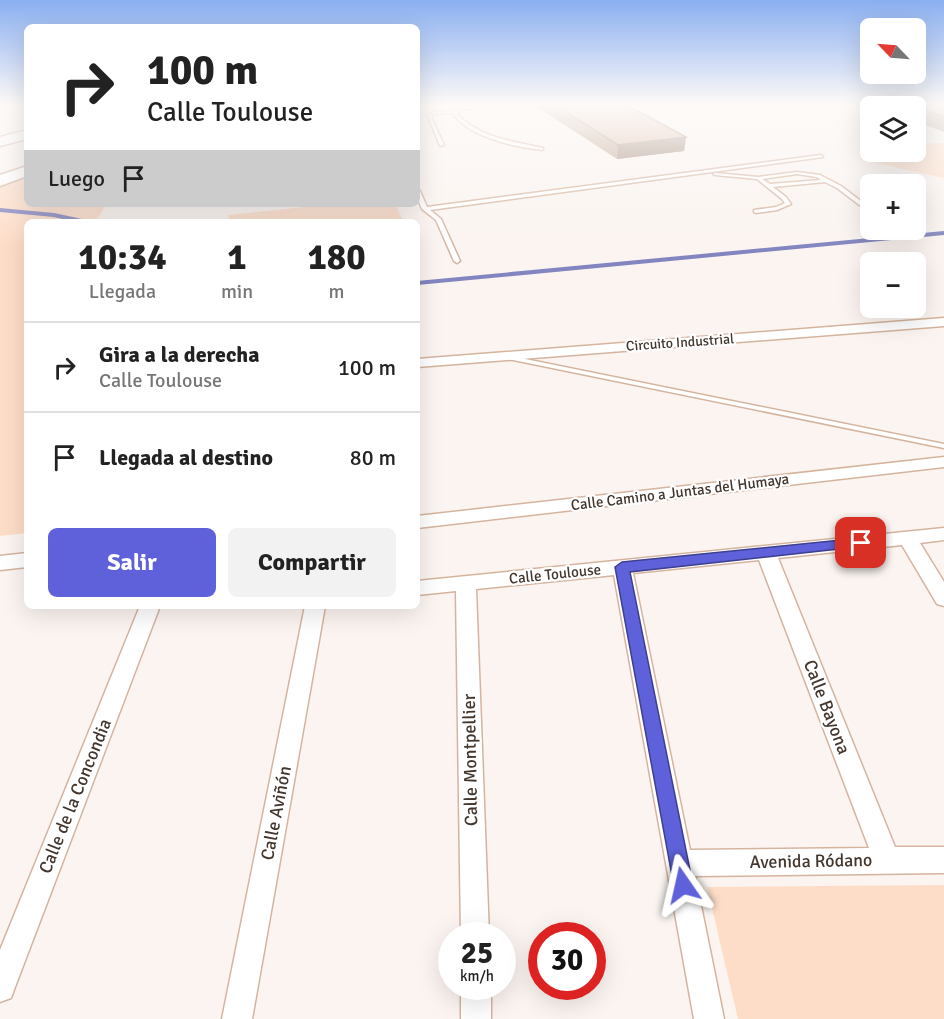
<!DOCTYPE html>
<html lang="es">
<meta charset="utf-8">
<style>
:root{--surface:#fff;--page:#f2f2f2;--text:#222;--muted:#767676;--line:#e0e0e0;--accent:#5f61da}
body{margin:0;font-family:Signika,sans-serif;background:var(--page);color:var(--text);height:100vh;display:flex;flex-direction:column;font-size:22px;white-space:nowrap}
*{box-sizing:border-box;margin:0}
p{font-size:20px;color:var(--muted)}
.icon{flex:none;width:33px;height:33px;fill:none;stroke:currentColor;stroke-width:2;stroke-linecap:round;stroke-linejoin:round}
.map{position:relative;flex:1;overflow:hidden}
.side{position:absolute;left:24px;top:219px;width:396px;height:390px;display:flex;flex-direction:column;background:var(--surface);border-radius:9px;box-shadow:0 6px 24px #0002}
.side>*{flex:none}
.hud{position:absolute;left:24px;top:24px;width:396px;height:183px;border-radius:9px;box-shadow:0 6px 24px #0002;background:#fff;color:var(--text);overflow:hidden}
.needle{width:39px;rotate:295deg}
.buttons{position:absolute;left:860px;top:18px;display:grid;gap:12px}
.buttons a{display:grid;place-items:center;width:66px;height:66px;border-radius:9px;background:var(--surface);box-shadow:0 6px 24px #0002;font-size:30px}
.speed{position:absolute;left:438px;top:922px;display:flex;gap:12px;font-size:30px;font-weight:700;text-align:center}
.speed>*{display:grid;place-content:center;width:78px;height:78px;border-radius:50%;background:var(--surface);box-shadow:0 6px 24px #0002;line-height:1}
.speed small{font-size:15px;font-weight:400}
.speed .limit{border:9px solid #d22;background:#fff;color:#111}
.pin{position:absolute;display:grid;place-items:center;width:51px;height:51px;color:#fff;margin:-26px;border-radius:12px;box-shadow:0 3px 9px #0006}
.me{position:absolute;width:66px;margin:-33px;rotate:349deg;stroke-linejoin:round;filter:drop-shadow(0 0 4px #0008)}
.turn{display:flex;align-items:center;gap:21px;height:126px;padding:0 24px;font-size:27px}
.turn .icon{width:78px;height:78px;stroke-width:2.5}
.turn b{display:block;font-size:42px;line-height:51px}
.then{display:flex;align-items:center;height:57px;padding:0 24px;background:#0003;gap:12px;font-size:22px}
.eta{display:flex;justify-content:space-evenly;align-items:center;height:102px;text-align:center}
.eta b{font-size:36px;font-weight:700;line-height:42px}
.button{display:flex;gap:12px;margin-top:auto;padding:12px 24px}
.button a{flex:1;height:69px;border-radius:9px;background:var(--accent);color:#fff;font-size:24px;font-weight:700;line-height:69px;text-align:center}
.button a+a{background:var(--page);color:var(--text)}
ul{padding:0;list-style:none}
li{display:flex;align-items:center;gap:18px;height:90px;padding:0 24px;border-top:2px solid var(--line)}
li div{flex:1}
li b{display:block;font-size:22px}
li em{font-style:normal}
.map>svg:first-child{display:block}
.green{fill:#feddc8}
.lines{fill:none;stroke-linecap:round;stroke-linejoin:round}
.stream{stroke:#8285bf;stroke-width:4}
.lane-casing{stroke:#d5b49f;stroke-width:3}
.street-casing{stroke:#d5b49f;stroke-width:3}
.primary-casing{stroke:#d5b49f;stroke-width:3}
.lane{fill:#fff;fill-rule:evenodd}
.street{fill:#fff;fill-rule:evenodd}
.primary{fill:#fff;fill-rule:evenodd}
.wall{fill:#bb9e8c}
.shaded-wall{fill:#988172}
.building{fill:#d9b8a3;stroke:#988172;stroke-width:1.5}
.route{fill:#5f61da;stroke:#3e3f8e;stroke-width:1.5}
.labels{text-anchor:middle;stroke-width:4.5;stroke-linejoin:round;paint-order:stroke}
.far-street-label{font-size:14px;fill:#43362d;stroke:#fff}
.street-label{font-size:15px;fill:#43362d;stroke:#fff}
.near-street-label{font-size:18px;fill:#43362d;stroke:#fff}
</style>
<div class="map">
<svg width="944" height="1019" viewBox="0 0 944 1019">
<rect width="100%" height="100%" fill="#fbf4f0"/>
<g class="green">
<path d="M934,143h10v35l-86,-19 25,-7h32v-6z"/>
<path d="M27,177v27h80l-12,18h-68v311l-27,3v-349z"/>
<path d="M334,204h61l9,18h-174l-2,-7z"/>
<path d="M944,885v134h-206l-31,-132z"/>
</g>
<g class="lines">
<g class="stream">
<path d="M0,210l54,5 32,7"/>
<path d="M417,283l527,-50"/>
</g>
<g class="lane-casing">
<g id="lane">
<path d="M480,105h10l-30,5 -3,4c23,24 55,27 86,34v2c-26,-2 -77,-14 -90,-37l-19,1 -3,3 13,28 -4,1 -12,-30 5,-4 22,-1 4,-3z"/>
<path d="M858,105h5l7,3v2z"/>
<path d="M915,125l2,1v2h-2z"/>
<path d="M821,155l2,2 -393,53 11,9 19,42 -3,2 -3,-2 -18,-41 -14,-11 -5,-12v-8l3,2 7,16z"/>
<path d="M797,172l23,3 21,11 29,22v5l-33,-25 -12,-6 -52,5 13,10 5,7 -14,6 -21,3 -2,-1v-2l22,-3 9,-4 -3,-4 -25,-20 -42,-4 -2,-1 2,-1 43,4zM797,174l20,3 4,3 -51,4 -8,-5z"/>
<path d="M505,355l439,89v4l-436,-89 -4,-2z"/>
</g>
</g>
<g class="street-casing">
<g id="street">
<path d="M944,318v8l-527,41v-8z"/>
<path d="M944,457v10l-527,61v-12z"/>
<path d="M944,528v12l-24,3 24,39v24l-7,-2 -35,-59 -124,13 117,289h49v26l-249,3 29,143h-30l-80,-444 -138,14 13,347h-28l-5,-345 -39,4v-14zM759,560l110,288 -179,2 -57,-277z"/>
<path d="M27,553v14l-27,3v-14z"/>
<path d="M140,606h20l-145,381 -4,11 -11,4v-52z"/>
<path d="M305,606h20l-73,413h-30z"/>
<rect x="461" y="987" width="30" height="32"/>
</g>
</g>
<g class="primary-casing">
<g id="primary">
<path d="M27,130v9l-27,7v-9z"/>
<path d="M27,166v10l-27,10v-11z"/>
</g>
</g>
<use href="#lane" class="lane"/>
<use href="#street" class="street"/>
<use href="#primary" class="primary"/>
</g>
<g class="wall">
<path d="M534,105h93l59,32 -2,14 -67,8z"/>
<path d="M876,105h68v27l-29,-11v-15h-36z"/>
</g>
<path class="shaded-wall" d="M686,137l-2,14 -67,8 1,-14z"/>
<g class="building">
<path d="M555,105h72l59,32 -68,8z"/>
<path d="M913,105h31v12z"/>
</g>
<linearGradient id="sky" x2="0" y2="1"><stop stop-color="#8aaff1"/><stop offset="0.42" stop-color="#fdfaf8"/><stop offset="1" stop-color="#fdfaf8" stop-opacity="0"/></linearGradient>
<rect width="944" height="248" fill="url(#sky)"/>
<path class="route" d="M861,538l7,5 -2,3 -236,26 63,313 -3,7 -7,3 -8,-3 -60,-325 7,-5z"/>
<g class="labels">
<g class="far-street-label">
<text transform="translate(680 342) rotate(-4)" y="5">Circuito Industrial</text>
</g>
<g class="street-label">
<text transform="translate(680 492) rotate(-7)" y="5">Calle Camino a Juntas del Humaya</text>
<text transform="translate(555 574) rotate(-6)" y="5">Calle Toulouse</text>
</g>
<g class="near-street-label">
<text transform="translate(827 707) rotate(69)" y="6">Calle Bayona</text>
<text transform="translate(470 760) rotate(-91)" y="6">Calle Montpellier</text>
<text transform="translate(75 796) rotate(-68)" y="6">Calle de la Concondia</text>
<text transform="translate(276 813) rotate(-79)" y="6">Calle Aviñón</text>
<text transform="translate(811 861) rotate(-1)" y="6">Avenida Ródano</text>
</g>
</g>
</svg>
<div class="buttons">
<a><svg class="needle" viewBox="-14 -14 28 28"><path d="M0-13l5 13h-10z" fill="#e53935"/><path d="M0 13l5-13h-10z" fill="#767676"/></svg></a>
<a><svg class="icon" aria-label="layers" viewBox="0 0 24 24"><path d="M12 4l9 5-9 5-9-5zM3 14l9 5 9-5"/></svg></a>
<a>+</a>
<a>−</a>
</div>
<div class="speed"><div>25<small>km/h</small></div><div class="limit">30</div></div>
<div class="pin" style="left:861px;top:543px;background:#d93025"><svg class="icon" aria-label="arrive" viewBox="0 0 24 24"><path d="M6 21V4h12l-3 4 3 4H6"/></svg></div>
<svg class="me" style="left:683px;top:885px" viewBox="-20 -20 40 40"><path d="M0-17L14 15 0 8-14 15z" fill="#5f61da" stroke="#fff" stroke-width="4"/></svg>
<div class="hud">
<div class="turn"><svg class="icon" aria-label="right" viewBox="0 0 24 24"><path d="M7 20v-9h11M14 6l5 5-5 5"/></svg><div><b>100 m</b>Calle Toulouse</div></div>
<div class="then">Luego<svg class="icon" aria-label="arrive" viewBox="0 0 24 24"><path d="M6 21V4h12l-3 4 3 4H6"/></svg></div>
</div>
<section class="side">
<div class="eta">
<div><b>10:34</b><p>Llegada</p></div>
<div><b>1</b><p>min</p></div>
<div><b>180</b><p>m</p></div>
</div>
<ul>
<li><svg class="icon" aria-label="right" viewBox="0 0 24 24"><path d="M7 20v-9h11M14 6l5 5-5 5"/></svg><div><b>Gira a la derecha</b><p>Calle Toulouse</p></div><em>100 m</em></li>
<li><svg class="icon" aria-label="arrive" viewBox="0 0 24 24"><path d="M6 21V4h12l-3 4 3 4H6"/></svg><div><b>Llegada al destino</b></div><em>80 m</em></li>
</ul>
<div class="button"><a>Salir</a><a>Compartir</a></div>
</section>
</div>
